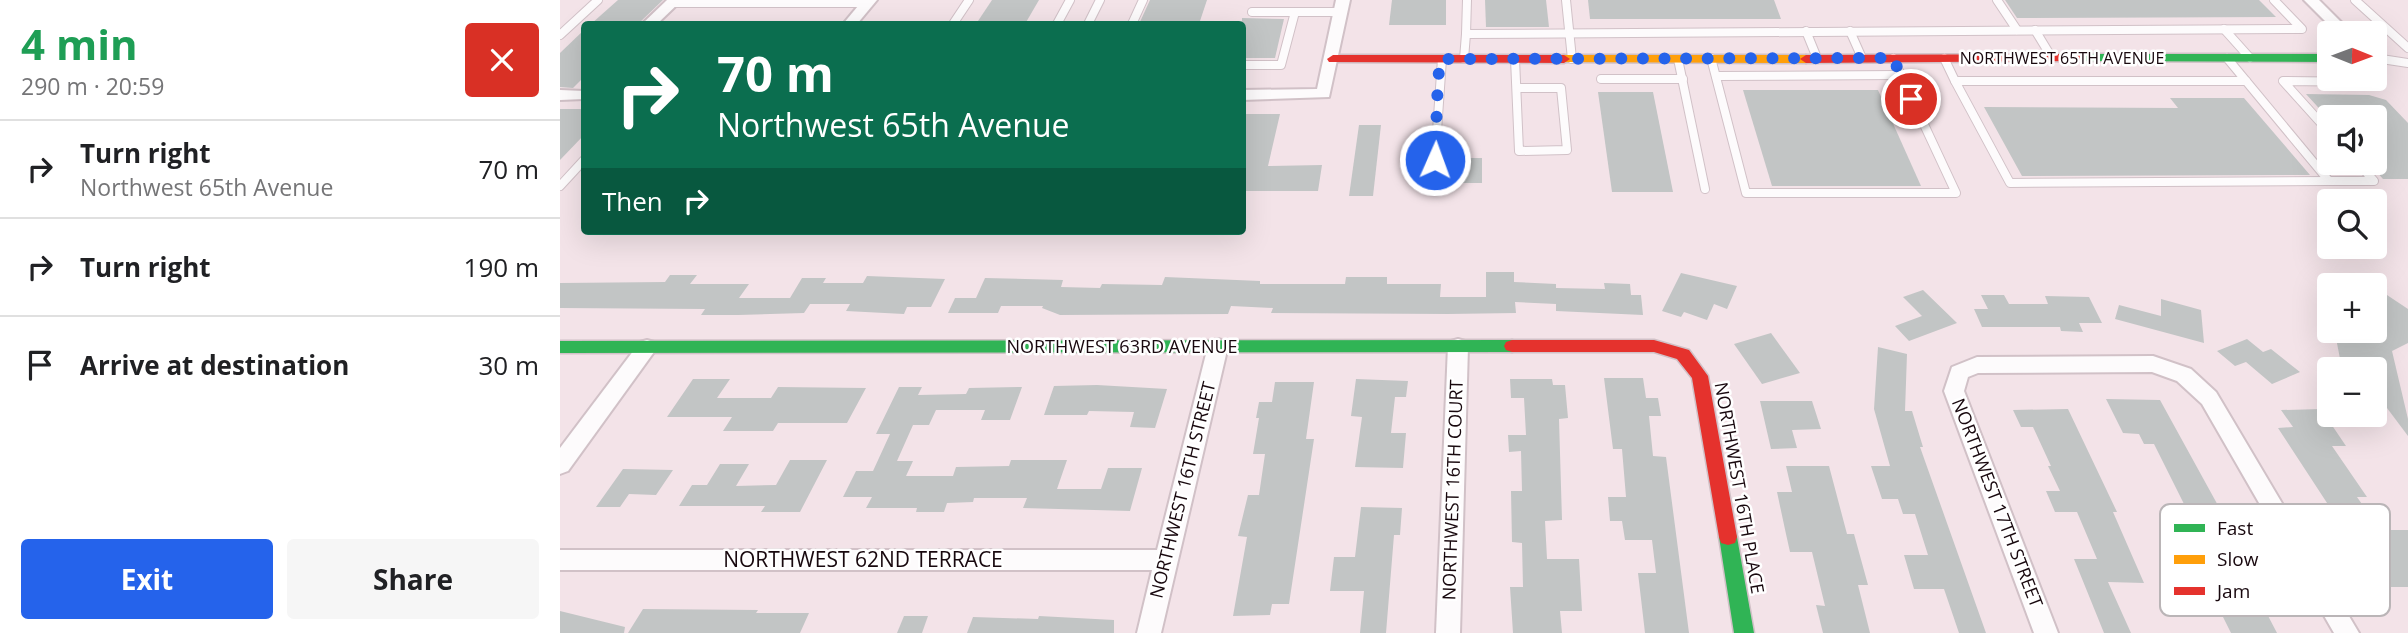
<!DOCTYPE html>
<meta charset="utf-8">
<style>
:root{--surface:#fff;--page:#f6f6f6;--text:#202124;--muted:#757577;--line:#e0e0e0;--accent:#2563eb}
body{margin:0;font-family:"Open Sans",sans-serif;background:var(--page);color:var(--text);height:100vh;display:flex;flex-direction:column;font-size:26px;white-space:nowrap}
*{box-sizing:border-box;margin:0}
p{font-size:23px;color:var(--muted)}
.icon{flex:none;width:38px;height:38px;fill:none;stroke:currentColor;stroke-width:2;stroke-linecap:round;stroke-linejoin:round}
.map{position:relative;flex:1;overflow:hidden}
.drawer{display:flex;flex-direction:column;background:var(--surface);width:560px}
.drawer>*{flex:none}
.top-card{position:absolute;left:21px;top:21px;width:665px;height:214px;border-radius:7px;box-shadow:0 7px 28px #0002;background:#0b6e4f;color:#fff;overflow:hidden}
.needle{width:46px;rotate:91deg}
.fabs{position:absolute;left:1757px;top:21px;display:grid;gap:14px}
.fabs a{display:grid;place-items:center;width:70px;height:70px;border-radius:7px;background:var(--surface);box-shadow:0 7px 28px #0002;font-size:35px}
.pin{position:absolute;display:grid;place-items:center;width:60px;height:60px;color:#fff;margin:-30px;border:4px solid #fff;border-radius:50%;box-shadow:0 2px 7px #0007}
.me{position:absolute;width:77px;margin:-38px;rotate:2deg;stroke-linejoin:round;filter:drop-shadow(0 0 5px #0008)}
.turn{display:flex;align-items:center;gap:24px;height:147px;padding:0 21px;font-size:32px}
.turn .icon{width:91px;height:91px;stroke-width:2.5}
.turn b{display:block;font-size:49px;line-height:60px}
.then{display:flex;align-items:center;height:66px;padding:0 21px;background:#0003;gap:14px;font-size:26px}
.round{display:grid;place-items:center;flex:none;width:74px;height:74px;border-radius:7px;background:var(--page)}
.summary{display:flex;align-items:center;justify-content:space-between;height:119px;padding:0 21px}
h1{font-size:42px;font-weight:700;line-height:52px;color:#1e9e55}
.cta{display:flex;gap:14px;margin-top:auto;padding:14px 21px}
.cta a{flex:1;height:80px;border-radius:7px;background:var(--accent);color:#fff;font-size:28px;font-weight:700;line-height:80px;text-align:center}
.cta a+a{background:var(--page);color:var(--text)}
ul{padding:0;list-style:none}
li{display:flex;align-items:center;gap:21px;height:98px;padding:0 21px;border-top:2px solid var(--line)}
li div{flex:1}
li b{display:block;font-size:26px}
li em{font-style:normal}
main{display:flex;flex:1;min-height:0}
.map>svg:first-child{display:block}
.building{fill:#c2c5c5}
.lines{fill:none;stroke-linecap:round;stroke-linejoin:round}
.lane-casing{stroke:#d1c1c7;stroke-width:10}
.street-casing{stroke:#d1c1c7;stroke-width:4}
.fast-casing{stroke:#d1c1c7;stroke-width:3}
.slow-casing{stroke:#d1c1c7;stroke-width:3}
.jam-casing{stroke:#d1c1c7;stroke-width:3}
.lane{stroke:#fdfbfc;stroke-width:8}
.street{fill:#fdfbfc;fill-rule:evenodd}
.fast{fill:#30b455;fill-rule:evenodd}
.slow{fill:#ff9f0a;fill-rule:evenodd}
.jam{fill:#e5322d;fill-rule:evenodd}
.route{stroke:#2563eb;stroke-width:12;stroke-dasharray:0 21.6}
.labels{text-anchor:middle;stroke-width:5;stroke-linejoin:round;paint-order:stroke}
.far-street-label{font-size:16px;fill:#18080e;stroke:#fff}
.street-label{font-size:18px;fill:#18080e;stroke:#fff}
.near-street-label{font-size:21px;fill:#18080e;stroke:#fff}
.key{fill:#fff;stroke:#bab5b7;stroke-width:2}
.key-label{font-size:19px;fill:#18080e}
</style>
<main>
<section class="drawer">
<div class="summary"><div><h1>4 min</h1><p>290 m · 20:59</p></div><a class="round" style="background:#d93025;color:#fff"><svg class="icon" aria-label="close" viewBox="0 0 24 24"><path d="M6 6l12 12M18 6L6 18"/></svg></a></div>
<ul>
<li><svg class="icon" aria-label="right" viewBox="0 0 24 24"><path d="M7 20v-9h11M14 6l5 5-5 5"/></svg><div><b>Turn right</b><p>Northwest 65th Avenue</p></div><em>70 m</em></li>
<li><svg class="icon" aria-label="right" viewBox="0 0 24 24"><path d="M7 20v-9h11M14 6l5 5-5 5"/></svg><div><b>Turn right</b></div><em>190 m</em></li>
<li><svg class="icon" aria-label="arrive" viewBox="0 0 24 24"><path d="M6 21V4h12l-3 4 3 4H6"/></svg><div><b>Arrive at destination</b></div><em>30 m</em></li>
</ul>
<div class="cta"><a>Exit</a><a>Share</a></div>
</section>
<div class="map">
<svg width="1848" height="633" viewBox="0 0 1848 633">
<rect width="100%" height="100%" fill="#f3e3e8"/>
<g class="building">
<path d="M58,0h45l-25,24h-47z"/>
<path d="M432,0h47l-14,24h-49z"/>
<path d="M590,0h57l-8,24h-60z"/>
<path d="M832,0h54v25h-57z"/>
<path d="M925,0h61l3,27h-63z"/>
<path d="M1028,0h186l7,19h-191z"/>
<path d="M1445,0h254l17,17 -259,1z"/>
<path d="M682,18l42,1 -9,39h-33z"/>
<path d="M24,30v47l-11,11 -13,-1v-34z"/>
<path d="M1183,90h135l43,96h-149z"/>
<path d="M1038,92h55l20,100h-61z"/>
<path d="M1746,94l63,1 17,5 22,23v56h-25l-8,-9v-53h-48z"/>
<path d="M1610,98h74l66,77 -288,1 -38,-69 194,1z"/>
<path d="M0,109h24v26l-24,25z"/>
<path d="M682,114h38l-12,52 54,-1 -4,26h-76z"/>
<path d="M799,125h22l-8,71h-24z"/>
<path d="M895,158h27v25h-28z"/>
<path d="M926,272h28v10l42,2v4l49,1 -1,-6 26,1 1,11h10l2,20 -87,-4v-7l-41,-2 1,11 -68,1 -177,-1 2,-5 -42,-2 -3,8 -168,1 -18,-7 1,-2h-42l-3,7h-50l7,-15h21l9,-20 78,2 -2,7 39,1 2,-4 60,1 3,-8 95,4v3h85l1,-7h41v7h54l-1,13h46z"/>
<path d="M1121,273l56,13 -10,23 -13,-5 -7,16 -23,-8 -3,5 -19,-6z"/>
<path d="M110,275h27l-7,9h59l-10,14h51l12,-20h24l-3,5h40l4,-7 78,3 -14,28h-24l-3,7 -58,-3 4,-7h-40l-6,9 -66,2h-37l4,-6 -145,-1v-25l105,-1z"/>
<path d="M1363,290l34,33 -48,18 -14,-15 27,-10 -19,-19z"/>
<path d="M1421,295h23l5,9h39l-3,-8 44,1 13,26h-23l4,9 -22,-1 -1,-4h-78l-8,-18h14z"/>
<path d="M1827,295l21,14v34l-16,8 16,68v17l-33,-44v-23h-33l-7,-36 40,10v-42z"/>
<path d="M1601,299l40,11 3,33 -89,-24 4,-14 42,11z"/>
<path d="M1211,333l29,40 -38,11 -28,-40z"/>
<path d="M1687,339l16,13 8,-3 29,23 -28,12 -26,-22 -11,4 -18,-15z"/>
<path d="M1318,347l29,7 -2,57h7l11,36h-3l66,186h-27l-15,-44h-30l-10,-34h24l-13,-41h-12l-5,-15h-16l-11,-33h19l-16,-57z"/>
<path d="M1044,378h39l3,20h12l3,18h-12l4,40 13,1 23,176h-44l-7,-60h18l-4,-33h-27l-3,-19h-12l-2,-24h18l-4,-48h-9z"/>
<path d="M133,379h37l-13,19h54l7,-11 88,1 -19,35h-69l-5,8h-50l9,-14h-65z"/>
<path d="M796,379l52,2 -2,16h-11l-4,36h15l-3,35 -48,-1 7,-50 -11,-1z"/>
<path d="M950,379h42l1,6h12l3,33 -9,1 3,101 -17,1 2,38h32l3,52h-22l2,22h-49l-3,-46h13l-1,-44 -10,-1 -1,-51h11l-1,-40 -12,1 -1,-17h18l-2,-37h-13z"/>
<path d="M715,382h39l-8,57h8l-25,165h-17l-2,11 -37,1 14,-79 -9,-1 10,-41h11l6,-41h-12l6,-36h-3l3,-16h13z"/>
<path d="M537,385l70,4 -12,39 -25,-1 4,-15 -45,-1 -2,4h-43l10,-29z"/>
<path d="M339,387h23l-4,8 48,-1 3,-6 53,-1 -12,33h-29l4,-10h-49l-7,15h-16l-16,36h16l-7,15h47l3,-9 53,-1 2,-6h56l-10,29h44l7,-21h34l-12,43 -107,-3 4,-10h-53l-1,4 -26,1 -3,9h-28l1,-4h-51l6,-11h-29l13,-26h17l17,-37h-14z"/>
<path d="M1546,399l54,1 104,189h-10l23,44h-46l-11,-22h26l-26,-49h-31l-16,-32h24l-43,-86h-10l-5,-10 -16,-1z"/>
<path d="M1200,401h52l9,28 -29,1 5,18 -26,1z"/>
<path d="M1508,409l49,103h-4l31,71 -36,-1 23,51h-27l-30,-74h23l-20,-47h-22l-9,-21h14l-12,-25h3l-18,-39h-12l-8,-17z"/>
<path d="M1761,409l25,37h-14l35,51h-10l23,33h28v57h-26l-104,-159 15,-1 -12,-17z"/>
<path d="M230,460h37l-27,52h-39l4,-6h-86l13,-21h15l13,-21h29l-13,22 40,-1z"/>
<path d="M1226,466h43l18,68h7l14,51h-10l12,48h-47l-7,-28 9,1 -13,-54h-22l-4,-18 -9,-42h15z"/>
<path d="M63,469l50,1 -17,25 -27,-1 -9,13h-24z"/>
<path d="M801,507l41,1 -2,27h-6l-8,98h-26l4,-42h-34l4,-34h21z"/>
<path d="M83,609l115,1 -2,3h53l-9,20h-172z"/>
<path d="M0,611l65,16 -1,6h-64z"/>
<path d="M344,616h24l-6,17h-25z"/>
<path d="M479,616l75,4v13h-147l6,-16 65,2z"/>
</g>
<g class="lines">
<g class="lane-casing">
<g id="lane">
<path d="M907,0l-1,34 836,-5 -28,-29"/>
<path d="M1006,0l6,59"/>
<path d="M1437,0l20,30"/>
<path d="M1795,0l53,48"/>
<path d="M111,3h196"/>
<path d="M692,12h89"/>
<path d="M393,24l16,-24"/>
<path d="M497,24l13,-24"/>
<path d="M528,24l12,-24"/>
<path d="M572,24l11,-24"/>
<path d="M1664,29l26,29"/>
<path d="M1475,30l17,28"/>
<path d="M1246,31l11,27"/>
<path d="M1290,31l12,27"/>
<path d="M0,35l38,-35"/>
<path d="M1151,58l35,135h210l-63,-135"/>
<path d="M1384,58l11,23"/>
<path d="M1667,58l102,123h45l-16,-18"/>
<path d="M1815,58l33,5"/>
<path d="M904,59l2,-25"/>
<path d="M955,59l4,92 48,-1 -6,-62h-44"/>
<path d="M1118,59l27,130"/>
<path d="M682,65h39l14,-53"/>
<path d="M1156,76l184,-1"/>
<path d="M1041,79h82"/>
<path d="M1686,81h-291l55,102 319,-2"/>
<path d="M1769,132l-46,-51 89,1 -3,-3"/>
<path d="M875,160l7,-101"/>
<path d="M0,186l24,-26"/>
</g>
</g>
<g class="street-casing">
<g id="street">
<path d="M107,0h15l-25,24h-15z"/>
<path d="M303,0h14l-20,24h-14z"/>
<path d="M776,0h14l-21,97 -87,3v-10l75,-1z"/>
<path d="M1744,0h15l33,33h-15z"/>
<path d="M0,90l24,1v8l-24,1z"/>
<path d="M658,339l7,2 3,5 -67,287h-24l15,-63h-592v-20h597l51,-204 3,-5z"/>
<path d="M898,339l7,2 3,5 -8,287h-24l12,-287 3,-5z"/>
<path d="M87,340l7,2 3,5 -3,5 -86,119 -8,3v-26l80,-106z"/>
<path d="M1593,356l38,13 25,23 143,241h-25l-132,-229 -25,-23 -25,-9 -174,1 -10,4 -4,14 94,242h-24l-90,-242 8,-24 25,-10z"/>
</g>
</g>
<g class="fast-casing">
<g id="fast">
<path d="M1516,54h253v8l-257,-1v-6z"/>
<path d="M952,340l6,2 2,4 -2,4 -6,2 -952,1v-12z"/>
<path d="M1168,529l7,2 2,6 17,96h-20l-15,-96 2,-6z"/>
</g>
</g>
<g class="slow-casing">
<path id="slow" d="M1004,55h242l6,4 -6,4 -246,-1v-6z"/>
</g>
<g class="jam-casing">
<g id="jam">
<path d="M1516,54l4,1v6l-274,2 -6,-4 6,-4z"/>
<path d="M773,55h231l6,4 -6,4 -235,-1 -2,-3z"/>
<path d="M952,340h142l35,10 19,26 29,161 -2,6 -7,2 -7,-2 -2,-6 -27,-159 -15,-19 -23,-7h-142l-6,-2 -2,-4 2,-4z"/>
</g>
</g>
<use href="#lane" class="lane"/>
<use href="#street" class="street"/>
<use href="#fast" class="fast"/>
<use href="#slow" class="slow"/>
<use href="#jam" class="jam"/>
</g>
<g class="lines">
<path class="route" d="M875,160l3,-83 4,-18 451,-1 18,41"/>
</g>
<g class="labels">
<g class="far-street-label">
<text x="1502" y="64">NORTHWEST 65TH AVENUE</text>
</g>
<g class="street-label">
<text x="562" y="353">NORTHWEST 63RD AVENUE</text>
<text transform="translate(1179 488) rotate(80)" y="6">NORTHWEST 16TH PLACE</text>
<text transform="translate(623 490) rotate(-76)" y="6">NORTHWEST 16TH STREET</text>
<text transform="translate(893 490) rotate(-88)" y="6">NORTHWEST 16TH COURT</text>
<text transform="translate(1437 503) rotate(69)" y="6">NORTHWEST 17TH STREET</text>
</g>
<g class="near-street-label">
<text x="303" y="567">NORTHWEST 62ND TERRACE</text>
</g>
</g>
<rect x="1600" y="504" width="230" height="112" rx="10" class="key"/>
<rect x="1614" y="524" width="31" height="8" fill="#30b455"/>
<rect x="1614" y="555" width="31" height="9" fill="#ff9f0a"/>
<rect x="1614" y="587" width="31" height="8" fill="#e5322d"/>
<g class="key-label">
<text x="1657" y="535">Fast</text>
<text x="1657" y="566">Slow</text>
<text x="1657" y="598">Jam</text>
</g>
</svg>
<div class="fabs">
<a><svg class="needle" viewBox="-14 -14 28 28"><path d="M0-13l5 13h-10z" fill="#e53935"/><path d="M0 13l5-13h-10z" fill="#757577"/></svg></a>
<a><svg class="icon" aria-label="sound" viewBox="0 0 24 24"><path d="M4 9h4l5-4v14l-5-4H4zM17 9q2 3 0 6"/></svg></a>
<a><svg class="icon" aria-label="search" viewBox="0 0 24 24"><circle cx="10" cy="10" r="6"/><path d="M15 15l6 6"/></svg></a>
<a>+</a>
<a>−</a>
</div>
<div class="pin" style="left:1351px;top:99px;background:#d93025"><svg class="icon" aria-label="arrive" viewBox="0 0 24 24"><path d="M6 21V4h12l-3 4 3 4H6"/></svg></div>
<svg class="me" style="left:875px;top:160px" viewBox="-20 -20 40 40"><circle r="17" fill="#2563eb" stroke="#fff" stroke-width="3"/><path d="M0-11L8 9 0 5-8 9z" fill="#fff"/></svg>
<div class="top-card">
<div class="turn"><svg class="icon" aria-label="right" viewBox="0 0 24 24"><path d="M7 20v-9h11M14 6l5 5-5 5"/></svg><div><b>70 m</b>Northwest 65th Avenue</div></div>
<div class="then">Then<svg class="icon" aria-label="right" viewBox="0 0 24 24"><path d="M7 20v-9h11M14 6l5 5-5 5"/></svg></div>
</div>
</div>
</main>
